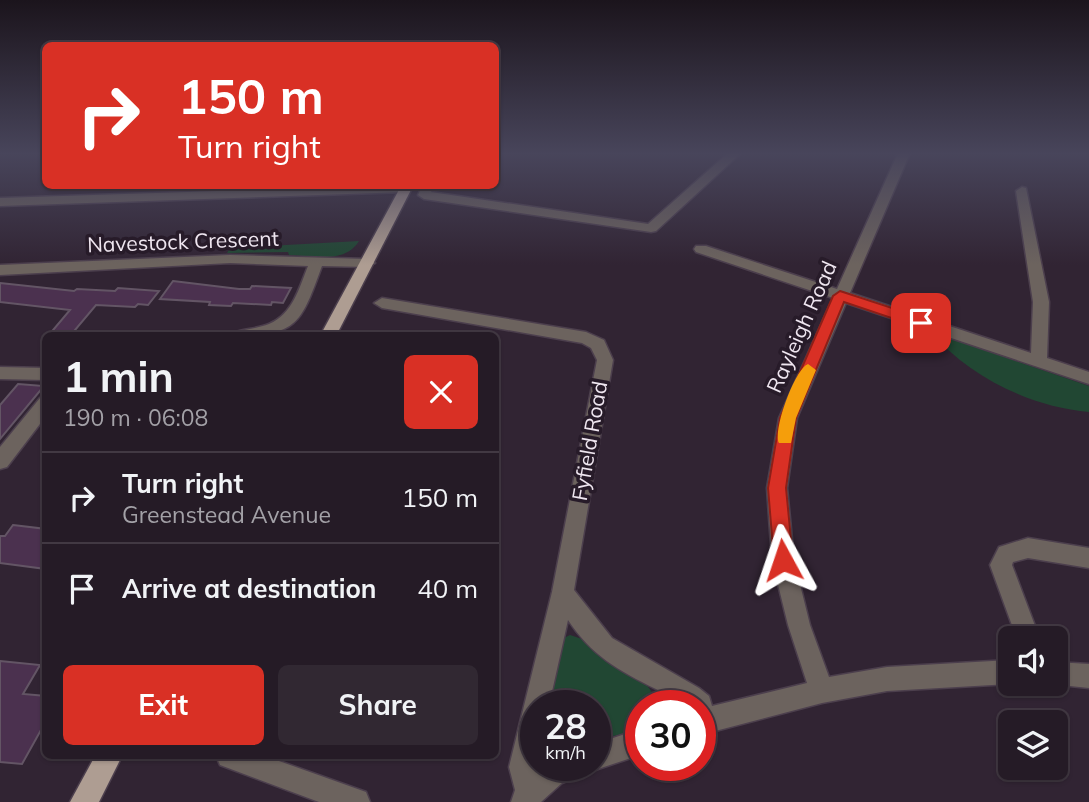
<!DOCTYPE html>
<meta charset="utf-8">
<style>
:root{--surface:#251b26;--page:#312832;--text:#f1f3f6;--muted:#a3a1a7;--line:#423943;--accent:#d93025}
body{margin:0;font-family:Mulish,sans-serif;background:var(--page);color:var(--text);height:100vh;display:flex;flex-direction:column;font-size:26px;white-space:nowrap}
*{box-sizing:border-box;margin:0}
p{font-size:23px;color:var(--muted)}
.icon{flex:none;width:38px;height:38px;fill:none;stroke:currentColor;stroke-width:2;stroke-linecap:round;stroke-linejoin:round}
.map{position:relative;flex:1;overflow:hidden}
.sheet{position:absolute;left:42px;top:332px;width:457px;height:427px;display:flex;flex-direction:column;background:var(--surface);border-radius:10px;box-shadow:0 2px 5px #0004,0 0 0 2px var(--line)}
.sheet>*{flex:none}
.top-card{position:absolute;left:42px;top:42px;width:457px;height:147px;border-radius:10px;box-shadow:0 2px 5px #0004,0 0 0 2px var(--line);background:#d93025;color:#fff;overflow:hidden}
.tools{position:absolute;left:998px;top:626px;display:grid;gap:14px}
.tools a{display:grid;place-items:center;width:70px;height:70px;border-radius:10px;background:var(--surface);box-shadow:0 2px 5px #0004,0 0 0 2px var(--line);font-size:35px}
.speed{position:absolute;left:520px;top:690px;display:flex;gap:14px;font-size:35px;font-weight:700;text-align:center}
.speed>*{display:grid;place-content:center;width:91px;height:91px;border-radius:50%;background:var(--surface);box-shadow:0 2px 5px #0004,0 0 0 2px var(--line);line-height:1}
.speed small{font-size:18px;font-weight:400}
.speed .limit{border:10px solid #d22;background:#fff;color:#111}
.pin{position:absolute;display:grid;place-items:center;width:60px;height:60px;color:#fff;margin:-30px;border-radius:14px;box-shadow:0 4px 10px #0006}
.me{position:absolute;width:77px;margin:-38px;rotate:355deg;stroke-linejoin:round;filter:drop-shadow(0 0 5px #0008)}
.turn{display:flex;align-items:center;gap:24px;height:147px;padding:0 21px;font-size:32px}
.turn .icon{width:91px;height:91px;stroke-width:2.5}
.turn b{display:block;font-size:49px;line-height:60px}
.round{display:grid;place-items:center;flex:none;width:74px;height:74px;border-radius:10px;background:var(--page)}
.headline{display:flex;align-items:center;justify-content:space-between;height:119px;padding:0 21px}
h1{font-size:42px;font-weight:700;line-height:52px}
.action{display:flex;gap:14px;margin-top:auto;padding:14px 21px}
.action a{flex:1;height:80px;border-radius:10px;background:var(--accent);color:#fff;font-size:28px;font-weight:700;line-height:80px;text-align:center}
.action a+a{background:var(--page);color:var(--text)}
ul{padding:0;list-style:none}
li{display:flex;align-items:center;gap:21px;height:91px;padding:0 21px;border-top:2px solid var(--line)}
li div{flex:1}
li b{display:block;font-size:26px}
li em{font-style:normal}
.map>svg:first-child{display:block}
.green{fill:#214733}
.building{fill:#4b314f;stroke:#635565;stroke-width:2}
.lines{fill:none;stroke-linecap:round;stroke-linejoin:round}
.minor-casing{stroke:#4c3f4d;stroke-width:3}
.major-casing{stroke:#4c3f4d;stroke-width:3}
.minor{fill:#6c635e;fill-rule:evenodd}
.major{fill:#ae9d92;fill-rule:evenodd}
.route{fill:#d93025;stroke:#8d1f18;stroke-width:2}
.slow{fill:#f59e0b}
.labels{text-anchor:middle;stroke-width:7;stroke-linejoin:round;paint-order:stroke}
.street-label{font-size:21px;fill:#efe6f0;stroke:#271b29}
</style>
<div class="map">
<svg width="1089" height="802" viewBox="0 0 1089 802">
<rect width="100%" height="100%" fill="#312433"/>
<g class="green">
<path d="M359,241c-14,23 -46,15 -70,14l-1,-3 -61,1 3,-5z"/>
<path d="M931,332l158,54v26c-58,-5 -120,-35 -158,-80z"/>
<path d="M570,635l12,4 64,45 15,21h-21v24l-45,12v-36h-52c5,-22 4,-61 27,-70z"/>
</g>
<g class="building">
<path d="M173,281l66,8h11l2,-3 39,2 -8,15 -11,-1 -1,3 -38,-2 -2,3 -22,-1 1,-3 -50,-3z"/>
<path d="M0,283l74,8 3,-2 38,2 3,-3 41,3 -11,14 -10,-1 -3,3 -39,-2 -26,31h-22l22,-26 -70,-8z"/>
<path d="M18,384l26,2 -44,53v-34z"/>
<path d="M13,525l33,4v40l-46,-6v-27h5z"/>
<path d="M0,661l40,4 -17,29 23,2v25l-24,43 -22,-2z"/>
</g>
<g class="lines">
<g class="minor-casing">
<g id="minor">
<path d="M728,153h13l-85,78 -5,1 -227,-33 -6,-4 4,-9h12l-3,6 217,32z"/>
<path d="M898,153h12l-60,140 181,60 2,-51 -17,-111 6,-4 4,1 23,114 -2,56 42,14v12l-243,-81 -49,115 -10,70 7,72 16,65 19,52 58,-10 123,-7v24l-123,7 -65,12 -122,32v-30c-21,0 -26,-6 -44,-16 -37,-18 -65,-34 -88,-69l-19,85h-13v66l7,-6h52v-21l45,-15v26l-45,15 -9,-4 -3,8 -21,9 -21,19h-30l4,-12 -6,-23 43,-175 45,-232 -6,-12 -9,-5 -200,-35 -8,-5 8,-5 204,34 18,8 9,20 -39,230 38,48 87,50 10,8 3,10 95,-23 -19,-58 -16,-65 -5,-72 12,-70 54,-120 -137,-46 -2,-3 2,-3h10l131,43z"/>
<path d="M370,186h40l2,2 -6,4 -406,14v-8z"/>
<path d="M230,255l138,4 7,4 -7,4 -46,-1c-21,57 -24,70 -88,70l2,-4c11,-3 23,-4 33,-8 24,-10 30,-36 39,-58l-78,-3 -230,12v-10z"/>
<path d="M0,367l46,1v12l-46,-1z"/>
<path d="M46,396v20l-39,51 -7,2v-22l40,-49z"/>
<path d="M1028,538l61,10v20l-61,-10 -15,4 -1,3 28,74h-23l-27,-74 9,-18z"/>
<path d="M1055,662l34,2v24l-38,-4h4z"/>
<path d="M216,756h49l101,36 4,10h-51l-99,-37z"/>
</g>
</g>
<g class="major-casing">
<g id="major">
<path d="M401,186h12l-77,150h-16z"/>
<path d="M95,756h27l-23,46h-29z"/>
</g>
</g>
<use href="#minor" class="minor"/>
<use href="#major" class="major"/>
</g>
<linearGradient id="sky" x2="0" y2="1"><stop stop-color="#1b141c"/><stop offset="0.58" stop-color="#48455b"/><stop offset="1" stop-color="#48455b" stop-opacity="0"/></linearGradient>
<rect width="1089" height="265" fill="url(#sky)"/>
<path class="route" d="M840,291l86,28 2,4 -7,5 -77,-26 -48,116 -10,70 7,72 -3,6 -7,3 -7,-3 -2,-6 -6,-72 12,-70 53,-122z"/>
<path class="slow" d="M808,364l8,6 -20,48 -5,25h-12c-6,-14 16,-74 29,-79z"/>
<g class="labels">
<g class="street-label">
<text transform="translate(183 242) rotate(-2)" y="7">Navestock Crescent</text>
<text transform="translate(802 327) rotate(-66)" y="7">Rayleigh Road</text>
<text transform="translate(590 441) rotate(-80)" y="7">Fyfield Road</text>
</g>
</g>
</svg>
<div class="tools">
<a><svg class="icon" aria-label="sound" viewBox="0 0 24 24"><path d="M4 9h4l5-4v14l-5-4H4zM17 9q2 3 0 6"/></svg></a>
<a><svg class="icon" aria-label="layers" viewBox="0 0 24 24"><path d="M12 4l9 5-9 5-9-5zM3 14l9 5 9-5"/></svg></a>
</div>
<div class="speed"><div>28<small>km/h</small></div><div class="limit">30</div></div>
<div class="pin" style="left:921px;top:323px;background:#d93025"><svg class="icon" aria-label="arrive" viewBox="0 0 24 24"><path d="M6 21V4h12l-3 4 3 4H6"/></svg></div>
<svg class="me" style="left:783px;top:560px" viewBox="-20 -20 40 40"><path d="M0-17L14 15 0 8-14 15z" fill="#d93025" stroke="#fff" stroke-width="4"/></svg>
<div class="top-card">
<div class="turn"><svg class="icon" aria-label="right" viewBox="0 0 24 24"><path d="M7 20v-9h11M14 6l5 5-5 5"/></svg><div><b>150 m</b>Turn right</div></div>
</div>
<section class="sheet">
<div class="headline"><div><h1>1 min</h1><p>190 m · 06:08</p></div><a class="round" style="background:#d93025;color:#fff"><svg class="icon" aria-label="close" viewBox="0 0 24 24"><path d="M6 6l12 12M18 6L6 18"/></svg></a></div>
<ul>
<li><svg class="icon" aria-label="right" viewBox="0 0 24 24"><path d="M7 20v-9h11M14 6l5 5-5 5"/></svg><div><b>Turn right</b><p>Greenstead Avenue</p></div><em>150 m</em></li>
<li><svg class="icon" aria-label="arrive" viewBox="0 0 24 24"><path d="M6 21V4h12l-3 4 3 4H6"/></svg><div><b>Arrive at destination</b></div><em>40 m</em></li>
</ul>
<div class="action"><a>Exit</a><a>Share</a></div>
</section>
</div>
